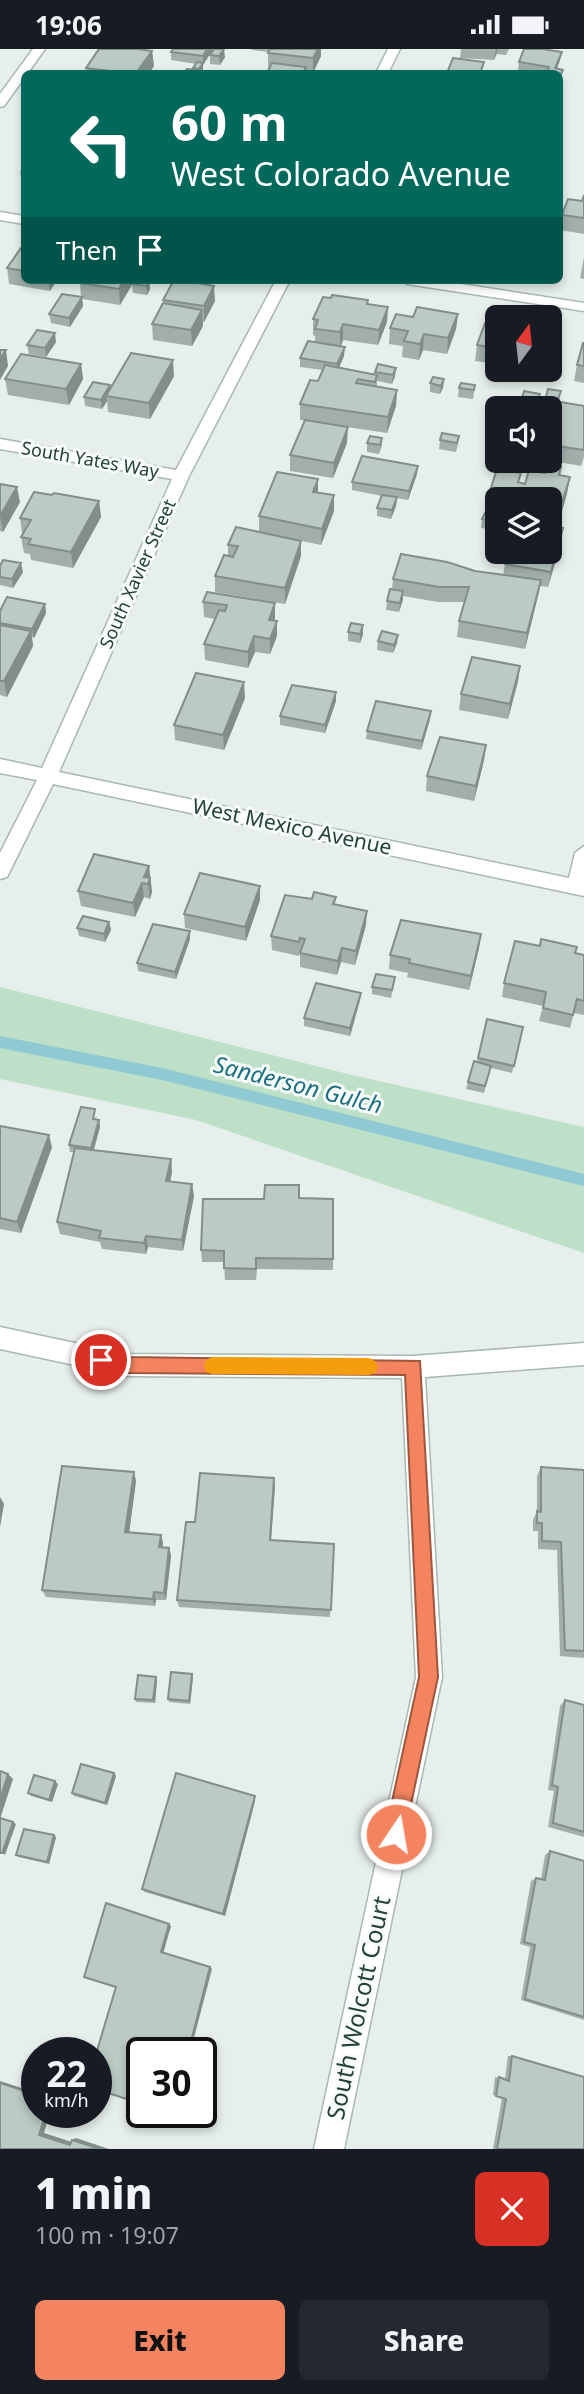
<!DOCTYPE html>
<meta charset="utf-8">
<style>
:root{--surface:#171b24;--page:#242831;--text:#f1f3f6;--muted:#9ea1a6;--accent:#f4845f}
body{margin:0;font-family:"Noto Sans",sans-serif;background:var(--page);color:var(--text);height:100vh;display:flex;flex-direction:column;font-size:26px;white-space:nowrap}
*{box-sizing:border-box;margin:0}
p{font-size:23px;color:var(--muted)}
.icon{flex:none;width:38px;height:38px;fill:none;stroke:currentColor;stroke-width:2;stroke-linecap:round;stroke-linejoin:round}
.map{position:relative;height:2100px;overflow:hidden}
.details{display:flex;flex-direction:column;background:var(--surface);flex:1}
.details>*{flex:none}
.top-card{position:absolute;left:21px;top:21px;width:542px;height:214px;border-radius:10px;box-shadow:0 4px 10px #0003;background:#00695c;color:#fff;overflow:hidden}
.needle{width:46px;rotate:15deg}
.controls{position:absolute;left:485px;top:256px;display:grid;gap:14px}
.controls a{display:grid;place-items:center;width:77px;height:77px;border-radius:10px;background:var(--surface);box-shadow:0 4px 10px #0003;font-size:35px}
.speed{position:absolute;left:21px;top:1988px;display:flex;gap:14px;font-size:35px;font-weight:700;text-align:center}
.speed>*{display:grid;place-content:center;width:91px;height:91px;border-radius:50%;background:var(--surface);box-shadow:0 4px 10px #0003;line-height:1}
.speed small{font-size:18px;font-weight:400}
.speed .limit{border:4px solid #111;border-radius:10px;background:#fff;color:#111}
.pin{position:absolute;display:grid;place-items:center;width:60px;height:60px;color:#fff;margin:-30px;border:4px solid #fff;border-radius:50%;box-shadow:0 2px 7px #0007}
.me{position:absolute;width:77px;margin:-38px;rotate:12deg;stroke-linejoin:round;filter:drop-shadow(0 0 5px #0008)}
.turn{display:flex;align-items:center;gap:24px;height:147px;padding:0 35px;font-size:32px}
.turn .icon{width:91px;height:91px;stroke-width:2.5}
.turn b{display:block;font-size:49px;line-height:60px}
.then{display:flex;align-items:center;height:66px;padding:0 35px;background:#0003;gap:14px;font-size:26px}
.round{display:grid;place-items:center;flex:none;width:74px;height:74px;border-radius:10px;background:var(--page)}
.overview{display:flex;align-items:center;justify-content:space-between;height:119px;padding:0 35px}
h1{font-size:42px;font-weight:800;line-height:52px}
.cta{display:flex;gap:14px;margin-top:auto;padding:14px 35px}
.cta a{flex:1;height:80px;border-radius:10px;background:var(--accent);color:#111;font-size:28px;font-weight:800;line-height:80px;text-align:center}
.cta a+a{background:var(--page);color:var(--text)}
.status{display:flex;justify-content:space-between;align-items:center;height:49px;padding:0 35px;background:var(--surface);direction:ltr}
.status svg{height:19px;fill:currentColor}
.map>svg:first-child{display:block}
.green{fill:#bfe0c8}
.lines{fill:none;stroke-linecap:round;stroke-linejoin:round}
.stream{fill:#8ec9d4;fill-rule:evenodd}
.minor-casing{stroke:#a8b8b2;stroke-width:3}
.minor{fill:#fff;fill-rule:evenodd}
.wall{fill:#a1aea9}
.shaded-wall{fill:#838d89}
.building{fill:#bbcac4;stroke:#838d89;stroke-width:2}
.route{fill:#f4845f;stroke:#9f563e;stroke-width:2}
.slow{fill:#f59e0b}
.labels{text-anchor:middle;stroke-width:6;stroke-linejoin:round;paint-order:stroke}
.far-street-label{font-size:18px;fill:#24423a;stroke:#f7fbf9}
.street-label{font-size:21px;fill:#24423a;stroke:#f7fbf9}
.water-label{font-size:23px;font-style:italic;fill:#1c6f80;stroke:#f7fbf9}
.near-street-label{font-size:24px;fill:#24423a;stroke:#f7fbf9}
</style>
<div class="status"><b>19:06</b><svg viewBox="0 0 49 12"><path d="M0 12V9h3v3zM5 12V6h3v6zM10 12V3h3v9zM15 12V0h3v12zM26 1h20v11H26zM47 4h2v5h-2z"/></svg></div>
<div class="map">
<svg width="584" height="2100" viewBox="0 0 584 2100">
<rect width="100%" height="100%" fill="#e6efeb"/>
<path class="green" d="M0,938l348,87 236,53v126l-388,-133 -196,-41z"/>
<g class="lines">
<path class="stream" d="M0,987l162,32 422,106v12l-422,-106 -162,-32z"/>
<g class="minor-casing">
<g id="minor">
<path d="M33,0h12l-41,57 -4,1v-13z"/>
<path d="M388,0h12l-12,24h-12z"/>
<path d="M0,163l24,4v8l-24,-4z"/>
<path d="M276,231h14l-101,196 -130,296 510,106 6,-25 9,-7v50l-531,-112 -46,93 -7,2v-26l37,-73 -37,-7v-14l42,9 130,-289 -172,-30v-10l176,31z"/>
<path d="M400,231h35l149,23v8l-177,-27z"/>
<path d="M0,1278l126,27 287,2 171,-13v22l-159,12 17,300 -98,472h-30l102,-472 -14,-299 -276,-2 -126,-27z"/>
</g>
</g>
<use href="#minor" class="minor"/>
</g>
<g class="wall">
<path d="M252,0h69v7l-8,17h-46l3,-5h-2v-16l-16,-2z"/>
<path d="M461,0h48l-3,6 -9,-1 -3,6 -34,-2z"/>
<path d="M152,2l2,15 -5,7h-62l-1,-5z"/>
<path d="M212,2l-9,14v6l-1,2h-18l9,-4 3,-5 -25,-4v-8z"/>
<path d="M210,6l15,2 -5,8 -10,-1z"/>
<path d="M560,11l-3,9 6,1 -3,13v-10h-24l-18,-2 1,-9z"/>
<path d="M24,117v22h-1l-3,-16z"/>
<path d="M584,146v39l-24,-4 2,-15 20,-14z"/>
<path d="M24,200v31h33l-7,11 -41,-7 -2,-16z"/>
<path d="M584,208v22l-4,-1z"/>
<path d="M149,231l1,9 -3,6 -14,-2 -1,-8 -12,20 -38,-6 1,7 -13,21 -19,-4 -2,-9 32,-17 -1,-14 53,-1z"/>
<path d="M163,251l52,1 -11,21h-2l1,4 -11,20 -39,-6 -1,-16 11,-20z"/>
<path d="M368,255l20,3 -1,15 -9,23 -35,-5 -2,6 3,10 -5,11 35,7 1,-2 21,-4 -1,8 -3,8 -15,-3v6l20,3 -1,16 -9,27 -87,-13v-16l18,-23 5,-11 -23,-3v-9l15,-16v-6l-2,-1v-16z"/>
<path d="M458,265l-2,15 -9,25 -24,-4 -4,10 -17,-3 1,-11 -14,-2 1,-16 23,-11z"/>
<path d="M497,276v39l-22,-3 2,-16z"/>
<path d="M56,293l-10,15 -17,-3 -2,-9z"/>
<path d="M584,294v40l-10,-2 3,-16z"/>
<path d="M81,315l2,15 -14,26 -61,-10 -3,-16z"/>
<path d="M174,327l-24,43 -42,-7 -1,-11 -5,8 -17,-3 -1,-9 26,-9z"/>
<path d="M444,330l-1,9 -3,6 -10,-2v-9z"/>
<path d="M475,336l-2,14 -15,-2 1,-9z"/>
<path d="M561,342l-2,11 25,4v51l-3,9 -35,-6h4v-52l-6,-2 2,-9z"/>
<path d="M540,345l-3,14 -17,-1 2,-9z"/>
<path d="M442,384l16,11 -2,8 -17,-3 1,-9z"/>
<path d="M382,389v8l-3,8 -12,-2v-9z"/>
<path d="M347,394l-14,35 -43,-7v-16z"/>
<path d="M561,418l-1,8 10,2 -3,16 -8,29 -9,-2v-21h-53v12l-10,-2 2,-15 30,-11 6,1 20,-11z"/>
<path d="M417,425l-9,26 -11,-2 -1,8 -5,13 -14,-3v-8l5,-12 -30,-6v-8z"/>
<path d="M0,435l20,18 -17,30 -3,-1z"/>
<path d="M318,443l16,3v16l-13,34 -62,-13v-16z"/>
<path d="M52,446l47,6 2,16 -28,51 -42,-8 -1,-6 -6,-1 -3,-16 2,-4h-1l-2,-15z"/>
<path d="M497,466v9l-3,6 -13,-2 1,-9z"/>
<path d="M561,494l-13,44 -8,-1 -15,63 -68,-12 2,-16 5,-19h-26l-35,-6 -4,16 -13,-2 1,-9 5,-12 1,-10 82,-8 28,4 2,-11z"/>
<path d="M228,496l73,11 -16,48 -70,-12v-16l13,-20z"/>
<path d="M0,517l23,6 -10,16 -13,-3z"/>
<path d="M207,543l68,26 -1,3h3v15l-7,18 -15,-2 -7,16 -43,-8 -1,-16 11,-25 -11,-2 -1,-15z"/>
<path d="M45,555l1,9 -12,25 -2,-1 1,9 -26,51 -7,-2v-84z"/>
<path d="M348,583l15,2 -3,9 -12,-2z"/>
<path d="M378,592l19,2 -4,10 -16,-3z"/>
<path d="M520,617l-2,15 -10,38 -49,-9 2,-16z"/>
<path d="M336,643v9l-11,32 -45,-8v-9z"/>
<path d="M245,649l-21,52 -49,-10 -1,-15z"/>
<path d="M431,662l-1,8 -9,31 -55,-11 1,-8z"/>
<path d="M486,696l-2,15 -10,41 -48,-10 1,-15z"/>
<path d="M149,817l3,26 -2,7 -6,-2 -9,20 -54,-11 -3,-15z"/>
<path d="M260,837v14l-14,41 -61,-13 -1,-14z"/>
<path d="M336,848l-1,7 31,21 -11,40 -14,-3 -4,13 -37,-8v-15l-1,4 -27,-6 -1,-14 41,-37z"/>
<path d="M109,873l2,8 -6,12 -26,-6 -2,-8z"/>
<path d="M190,890l-14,40 -38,-8 -1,-8z"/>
<path d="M479,899l-10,42 -62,-13 1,-4 -19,-4 1,-14z"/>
<path d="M575,904l9,2v60l-10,-2 -4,15 -31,-7 4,-15 -41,-9 2,-14z"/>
<path d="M395,928l-4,21 -19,-4v-7z"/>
<path d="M361,944l-1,7 -10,36 -46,-10v-8z"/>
<path d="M487,970l36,8 -11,46 -21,-5 -7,25 -18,-4 2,-7 9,-20z"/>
<path d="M97,1067l-1,3 3,1 1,7 -6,23 77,9 1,13 -2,10 24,14 -11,55 -35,-4 -2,7 -44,-5 -2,-7 -40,-8 -3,-12 17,-70h-4l-1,-7z"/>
<path d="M0,1077l52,21 -31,86 -21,-4z"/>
<path d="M299,1149l34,61v11l-76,-1 -1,11h-31l-1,-18h-22l-1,-12 63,-51z"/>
<path d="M541,1418l43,3v188l-24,-2 -3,-106 -19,-1v-18h-5v-11l4,-9v-35z"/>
<path d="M134,1423l2,9 -7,52 32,2 2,8 -1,4 7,1 2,8 -5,44h-10l-1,6 -109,-9 -4,-7z"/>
<path d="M275,1438l-4,54 63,3 -4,73 -151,-10 -2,-7 18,-78z"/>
<path d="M156,1628l1,3 -2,23 -19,-1 -1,-3z"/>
<path d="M193,1628l-3,27 -21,-2 -1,-3z"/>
<path d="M565,1651l19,5v132l-36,-10 6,-36 -6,-1 12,-84z"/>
<path d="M116,1727l-9,29 -33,-9 -2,-3z"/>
<path d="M58,1735l-6,18 -21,-6 -3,-3z"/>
<path d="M255,1752l-30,115 -80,-24 -3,-3z"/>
<path d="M56,1788l-7,27 -31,-7 -2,-2z"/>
<path d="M550,1802l34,10v159l-63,-20 9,-53 -10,-3 11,-63 5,-3 5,1 4,-24z"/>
<path d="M508,2007h4l72,93h-91l9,-51 -9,-3 2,-18 10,2z"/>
</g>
<g class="shaded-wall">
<path d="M207,0h5v2l-9,14v-9z"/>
<path d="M224,0l1,8 -5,8 -1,-9z"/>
<path d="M318,0h3v7l-8,17v-15z"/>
<path d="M496,0h2l-4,11z"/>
<path d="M152,2l2,15 -5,7h-13z"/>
<path d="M562,3l-2,8 -5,13v-5z"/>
<path d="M203,14v8l-1,2h-3v-4z"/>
<path d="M48,231h9l-7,11z"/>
<path d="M124,231h9v3l-13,22 -1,-16z"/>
<path d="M149,231l1,9 -3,6 -1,-9z"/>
<path d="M214,237l1,15 -11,21v-16z"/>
<path d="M82,248l1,9 -13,21 -1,-9z"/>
<path d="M388,258l-1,15 -9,23 1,-15z"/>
<path d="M202,261l1,16 -11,20 -1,-16z"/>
<path d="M458,265l-2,15 -9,25 1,-16z"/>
<path d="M343,275v16l-3,8v-16z"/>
<path d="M55,284l1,9 -10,15 -1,-9z"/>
<path d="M424,285l-1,16 -4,10 1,-16z"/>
<path d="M345,298l-1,9 -7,16v-8z"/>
<path d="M6,301l2,16 -8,14v-21z"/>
<path d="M173,311l1,16 -24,43 -1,-16z"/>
<path d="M81,315l2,15 -14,26 -3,-16z"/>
<path d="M396,319l-1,8 -3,8 1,-9z"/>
<path d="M444,330l-1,9 -3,6 1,-8z"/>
<path d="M110,336l1,9 -5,2 1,5 -5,8 -1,-9z"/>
<path d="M397,341l-1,16 -9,27 1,-16z"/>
<path d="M348,378l-1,16 -14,35 1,-15z"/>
<path d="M418,417l-1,8 -9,26 1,-9z"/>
<path d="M570,428l-3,16 -8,29 2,-16z"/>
<path d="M318,430v16l-5,-3z"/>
<path d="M17,438l3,15 -17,30 -3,-16z"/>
<path d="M334,446v16l-13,34 1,-16z"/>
<path d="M397,448l-1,9 -5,13 1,-9z"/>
<path d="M99,452l2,16 -28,51 -2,-16z"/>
<path d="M563,479l-2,15 -13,44 3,-15z"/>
<path d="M301,492v15l-16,48v-16z"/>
<path d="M21,514l2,9 -10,16 -1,-9z"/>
<path d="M541,531l-3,16 -13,53 2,-16z"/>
<path d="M403,542v9l-4,12 1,-9z"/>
<path d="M275,554v15l-6,17v-15z"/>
<path d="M45,555l1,9 -12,25 -2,-9z"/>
<path d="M277,572v15l-7,18v-15z"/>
<path d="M363,576v9l-3,9v-9z"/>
<path d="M31,582l2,15 -26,51 -3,-16z"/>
<path d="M398,586l-1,8 -4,10 1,-8z"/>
<path d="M254,587l1,16 -7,16v-16z"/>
<path d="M520,617l-2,15 -10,38 2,-15z"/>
<path d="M244,633l1,16 -21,52 -1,-15z"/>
<path d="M336,643v9l-11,32v-8z"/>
<path d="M431,662l-1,8 -9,31 1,-9z"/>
<path d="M486,696l-2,15 -10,41 2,-15z"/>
<path d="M149,817l3,26 -2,7 -2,-15 -4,-7z"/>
<path d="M142,834l2,14 -9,20 -2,-14z"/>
<path d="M260,837v14l-14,41 -1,-14z"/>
<path d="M367,862l-1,14 -11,40 1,-14z"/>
<path d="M109,873l2,8 -6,12 -1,-8z"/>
<path d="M190,882v8l-14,40 -1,-7z"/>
<path d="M481,885l-2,14 -10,42 2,-14z"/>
<path d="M342,899l-1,14 -4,13 1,-14z"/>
<path d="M361,944l-1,7 -10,36v-8z"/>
<path d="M99,1071l1,7 -8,28 -1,-7z"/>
<path d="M49,1086l3,12 -31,86 -4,-11z"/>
<path d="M171,1110l1,13 -4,21 -2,-12z"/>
<path d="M192,1135l2,12 -11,55 -1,-11z"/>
<path d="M146,1187l2,11 -2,7 -2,-11z"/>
<path d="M134,1423l2,9 -8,60 -3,-9z"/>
<path d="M274,1429l1,9 -5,62v-9z"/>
<path d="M0,1448l4,7 -4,23z"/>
<path d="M161,1486l2,8 -2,12 -2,-8z"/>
<path d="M169,1499l2,8 -5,44 -2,-7z"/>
<path d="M154,1543l2,8 -1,6 -2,-7z"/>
<path d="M192,1625l1,3 -3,27 -1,-3z"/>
<path d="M156,1628l1,3 -2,23 -2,-3z"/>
<path d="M114,1724l2,3 -9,29 -2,-2z"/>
<path d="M8,1725l5,5 -13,40v-19z"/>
<path d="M55,1732l3,3 -6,18 -3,-2z"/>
<path d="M255,1747v5l-30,115 -2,-2z"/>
<path d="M13,1773l3,2 -11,31 -3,-2z"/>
<path d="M54,1786l2,2 -7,27 -2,-2z"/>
<path d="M169,1875l2,2 -8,28 -2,-2z"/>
<path d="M210,1918l2,2 -22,84h-2z"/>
<path d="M0,2032l37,12v2l-37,-12z"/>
<path d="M46,2063h4l-6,21 31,10 -5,2 -31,-10z"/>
<path d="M76,2089l33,11h-9l-28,-9z"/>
</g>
<g class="building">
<path d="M99,0h39l14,2 -16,22h-10l-40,-5z"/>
<path d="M173,0h34l-4,7 -32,-4z"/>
<path d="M214,0h10l-5,7 -9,-1z"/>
<path d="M270,0h48l-5,9 -45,-5z"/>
<path d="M524,0h18l20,3 -7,16 8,2 -2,4 -14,-2 2,-5 -30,-5z"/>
<path d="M453,9l31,4 -3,9 19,2h-53z"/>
<path d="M197,13l6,1 -4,6 -6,-1z"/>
<path d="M272,14l34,4 -3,6h-36z"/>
<path d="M187,20l9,1 -2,3h-10z"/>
<path d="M584,146v23l-22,-3 6,-16 14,2z"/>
<path d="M21,199l3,1v22l-17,-3z"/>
<path d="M81,231h43l-5,9 -39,-6z"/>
<path d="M134,231h15l-3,6 -14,-2z"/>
<path d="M174,231h7l33,6 -10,20 -41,-6z"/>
<path d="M62,245l20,3 -13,21 -20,-4z"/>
<path d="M332,246l36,5 -1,4 21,3 -9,23 -36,-6 -3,8 -25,-3 3,-9 -5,-1 10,-22 8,1z"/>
<path d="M163,254l39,7 -11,20 -39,-6z"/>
<path d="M417,258l41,7 -10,24 -24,-4 -4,10 -16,-3 4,-10 -18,-3 6,-14 17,3z"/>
<path d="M485,274l12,2v23l-20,-3z"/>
<path d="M37,281l18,3 -10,15 -18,-3z"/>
<path d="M308,292l37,6 -8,17 -37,-6z"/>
<path d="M583,294h1v23l-7,-1z"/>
<path d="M0,301h6l-6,9z"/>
<path d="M131,304l42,7 -24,43 -43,-7z"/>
<path d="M21,305l60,10 -15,25 -61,-10z"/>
<path d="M378,315l18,4 -3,7 -18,-3z"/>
<path d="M325,316l52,10 -2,7 -17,-3 -2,4 41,7 -9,27 -88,-13 10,-24 8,1z"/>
<path d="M433,328l11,2 -3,7 -11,-3z"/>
<path d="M93,333l17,3 -9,15 -17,-3z"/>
<path d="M461,334l14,2 -1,5 -15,-2z"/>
<path d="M548,340l13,2 -3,8 -12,-2z"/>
<path d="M524,342l16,3 -2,6 -16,-2z"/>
<path d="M549,351l35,6v44l-34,-5v-37h-10l1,-2 6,1z"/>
<path d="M305,371l43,7 -14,36 -44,-8z"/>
<path d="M442,384l17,3 -2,7 -17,-3z"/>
<path d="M370,387l12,2 -2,7 -13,-2z"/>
<path d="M362,407l56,10 -9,25 -57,-9z"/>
<path d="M548,416l13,2 -2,8 11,2 -9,29 -11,-2v-5h-31l-30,-5 8,-25 24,4 -3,9 7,2 4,-14 16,3z"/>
<path d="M277,423l41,7 -5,13 21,3 -12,34 -63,-13z"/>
<path d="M0,435l17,3 -17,29z"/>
<path d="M34,443l18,3 2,-2 45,8 -28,51 -43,-8 3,-5 -10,-2 10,-17 -11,-2z"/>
<path d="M382,446l15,2 -5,13 -15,-2z"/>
<path d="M485,464l12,2 -1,7 -14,-3z"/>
<path d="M550,476l13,3 -12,44 -46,-8 4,-13h41z"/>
<path d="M236,478l65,14 -16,47 -70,-12 9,-21 9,2 5,-11 -10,-1z"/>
<path d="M401,505l46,8 28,9 66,9 -14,53 -68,-12 10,-34h-30l-46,-8z"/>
<path d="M3,511l18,3 -9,16 -12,-2v-11z"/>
<path d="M390,540l13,2 -3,12 -13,-2z"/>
<path d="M207,543l68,11 -6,17 8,1 -7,18 -16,-3 -6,16 -44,-8 15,-34 6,1 2,-6 -24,-3z"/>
<path d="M7,548l38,7 -13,25 -32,-6v-12z"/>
<path d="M351,574l12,2 -3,9 -12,-2z"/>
<path d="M0,576l31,6 -27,50h-4z"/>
<path d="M382,582l16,4 -4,10 -16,-4z"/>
<path d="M472,608l48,9 -10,38 -49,-10z"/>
<path d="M196,624l48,9 -21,53 -49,-10z"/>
<path d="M292,636l44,7 -11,33 -45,-9z"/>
<path d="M376,652l55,10 -9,30 -55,-10z"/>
<path d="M440,688l46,8 -10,41 -49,-10z"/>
<path d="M94,805l55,12 -5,11 6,1 -2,6 -6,-1 -9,20 -55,-12z"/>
<path d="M200,824l60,13 -15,41 -61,-13z"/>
<path d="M314,843l22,5 -3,7 34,7 -11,40 -14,-3 -4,13 -38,-8 5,-14 -5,-1 -1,4 -28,-6 14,-41 27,4z"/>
<path d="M83,867l26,6 -5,12 -27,-6z"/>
<path d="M401,871l80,14 -10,42 -62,-13 1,-4 -20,-4z"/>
<path d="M153,875l37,7 -15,41 -38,-9z"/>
<path d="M541,890l36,8 -2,6 9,2v46l-7,-2 -4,16 -30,-7 3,-16 -42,-9 11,-42 25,5z"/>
<path d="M376,925l19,3 -3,13 -20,-3z"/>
<path d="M316,934l45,10 -11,35 -46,-10z"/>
<path d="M487,970l36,8 -9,39 -36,-8z"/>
<path d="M474,1012l17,5 -6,20 -17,-4z"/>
<path d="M81,1058l14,2 -2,10 6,1 -8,28 -22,-3z"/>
<path d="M0,1077l49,9 -32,87 -17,-4z"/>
<path d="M75,1099l96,11 -5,22 26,3 -10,56 -36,-4 -2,7 -45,-5 2,-7 -44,-9z"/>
<path d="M265,1136h34v13l34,1v60l-77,-1v11l-32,-1v-17l-23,-1 2,-51h61z"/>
<path d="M62,1417l72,6 -9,60 36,3 -2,12 10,1 -5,45 -10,-1 -1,7 -111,-9z"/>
<path d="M541,1418l43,3v181l-19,-1 -4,-108 -19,-1v-18h-5v-12l4,1z"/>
<path d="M200,1424l74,5 -4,62 64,4 -3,66 -154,-10 9,-78h9z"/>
<path d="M171,1623l21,2 -3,27 -21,-2z"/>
<path d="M138,1626l18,2 -3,23 -18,-1z"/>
<path d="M565,1651l19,5v127l-31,-9 5,-36 -6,-2z"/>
<path d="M81,1715l33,9 -9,30 -33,-10z"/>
<path d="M0,1722l8,3 -8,26z"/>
<path d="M176,1724l79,23 -32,118 -81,-25z"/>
<path d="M34,1726l21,6 -6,19 -21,-7z"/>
<path d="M0,1769l13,4 -11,31h-2z"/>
<path d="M24,1780l30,6 -7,27 -31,-7z"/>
<path d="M550,1802l34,10v156l-59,-18 10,-54 -11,-3 12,-64 9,2z"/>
<path d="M106,1854l63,21 -8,28 49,15 -22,86h-46v51l-46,-15v-35l20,-67 -32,-10z"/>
<path d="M512,2007l72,21v72h-87l9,-50 -10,-3 3,-19 10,4z"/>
<path d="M0,2034l37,12v17h9l-7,23 31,10 2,-5 28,9h-100z"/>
</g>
<path class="route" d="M101,1302l26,6 293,4 18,316 -35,165 -7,3 -8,-3 -3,-8 34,-157 -14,-302 -278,-2 -32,-7 -3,-6 3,-6z"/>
<path class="slow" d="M212,1308l157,1 6,3 3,6 -3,6 -6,2 -157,-1 -6,-2 -2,-6 2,-6z"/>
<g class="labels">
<g class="far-street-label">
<text transform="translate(90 411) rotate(10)" y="6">South Yates Way</text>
<text transform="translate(138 525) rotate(-66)" y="6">South Xavier Street</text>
</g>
<g class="street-label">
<text transform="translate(292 778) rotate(12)" y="7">West Mexico Avenue</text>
</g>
<g class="water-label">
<text transform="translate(298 1036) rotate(14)" y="8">Sanderson Gulch</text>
</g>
<g class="near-street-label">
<text transform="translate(359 1959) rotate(-78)" y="8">South Wolcott Court</text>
</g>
</g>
</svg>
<div class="controls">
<a><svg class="needle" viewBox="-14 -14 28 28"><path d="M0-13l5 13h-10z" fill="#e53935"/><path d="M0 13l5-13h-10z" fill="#9ea1a6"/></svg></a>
<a><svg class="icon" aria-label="sound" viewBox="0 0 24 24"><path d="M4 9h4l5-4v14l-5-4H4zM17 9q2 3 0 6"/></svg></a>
<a><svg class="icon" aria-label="layers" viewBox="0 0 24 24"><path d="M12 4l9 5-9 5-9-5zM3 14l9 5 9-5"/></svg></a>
</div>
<div class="speed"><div>22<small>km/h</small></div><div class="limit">30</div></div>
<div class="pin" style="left:101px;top:1311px;background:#d93025"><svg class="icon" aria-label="arrive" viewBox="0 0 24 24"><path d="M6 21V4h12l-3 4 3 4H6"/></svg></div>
<svg class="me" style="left:396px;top:1785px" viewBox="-20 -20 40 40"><circle r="17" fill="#f4845f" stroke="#fff" stroke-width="3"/><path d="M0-11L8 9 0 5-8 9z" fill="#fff"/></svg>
<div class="top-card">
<div class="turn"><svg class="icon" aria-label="left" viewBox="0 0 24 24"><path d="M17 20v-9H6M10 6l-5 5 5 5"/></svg><div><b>60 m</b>West Colorado Avenue</div></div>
<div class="then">Then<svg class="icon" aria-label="arrive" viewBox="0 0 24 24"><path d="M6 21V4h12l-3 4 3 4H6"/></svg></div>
</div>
</div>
<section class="details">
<div class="overview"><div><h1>1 min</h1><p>100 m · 19:07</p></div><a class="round" style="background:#d93025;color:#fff"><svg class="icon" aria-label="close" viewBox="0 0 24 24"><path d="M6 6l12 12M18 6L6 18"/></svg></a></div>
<div class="cta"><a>Exit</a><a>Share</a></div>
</section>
